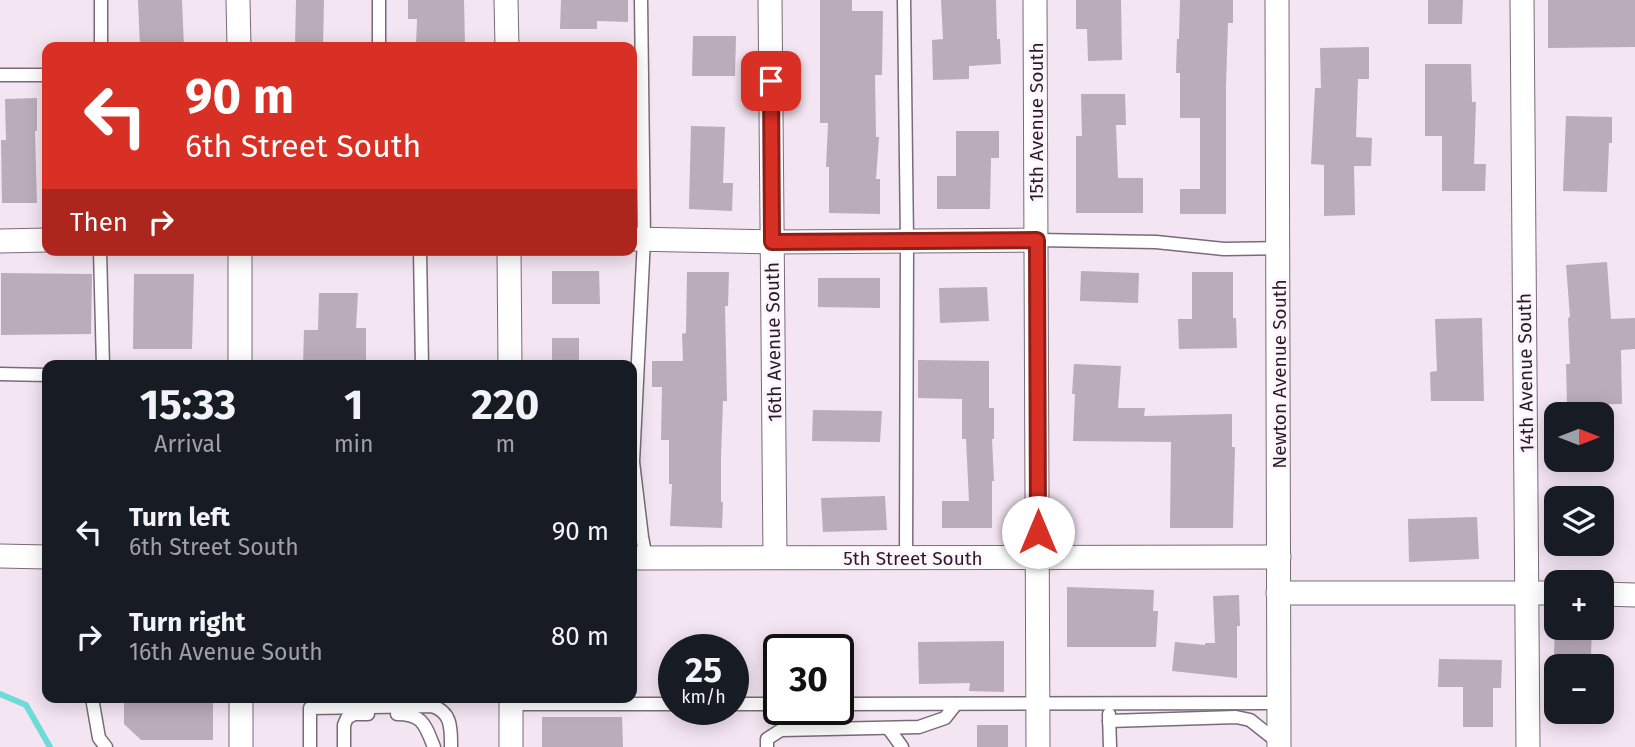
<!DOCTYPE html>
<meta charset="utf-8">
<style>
:root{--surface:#171b24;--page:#20242c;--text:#f1f3f6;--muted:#9ea1a6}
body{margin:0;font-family:"Fira Sans",sans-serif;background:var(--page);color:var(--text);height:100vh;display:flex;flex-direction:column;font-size:26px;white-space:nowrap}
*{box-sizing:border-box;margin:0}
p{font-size:23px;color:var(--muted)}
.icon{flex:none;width:38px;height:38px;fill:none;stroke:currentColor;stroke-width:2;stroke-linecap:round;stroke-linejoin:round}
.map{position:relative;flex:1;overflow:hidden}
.sheet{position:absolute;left:42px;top:360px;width:595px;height:343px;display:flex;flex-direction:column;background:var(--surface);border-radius:14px;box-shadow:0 4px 18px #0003}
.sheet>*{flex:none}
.guide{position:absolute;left:42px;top:42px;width:595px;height:214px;border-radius:14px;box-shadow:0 4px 18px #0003;background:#d93025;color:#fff;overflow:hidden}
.needle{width:46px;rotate:90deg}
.controls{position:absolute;left:1544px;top:402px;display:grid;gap:14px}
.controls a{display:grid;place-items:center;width:70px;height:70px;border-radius:14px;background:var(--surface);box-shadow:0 4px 18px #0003;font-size:35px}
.speed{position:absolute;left:658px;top:634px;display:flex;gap:14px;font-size:35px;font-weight:700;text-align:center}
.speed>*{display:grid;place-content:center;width:91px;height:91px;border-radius:50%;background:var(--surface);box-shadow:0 4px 18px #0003;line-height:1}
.speed small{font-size:18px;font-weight:400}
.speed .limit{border:4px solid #111;border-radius:10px;background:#fff;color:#111}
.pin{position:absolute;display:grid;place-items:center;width:60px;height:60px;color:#fff;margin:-30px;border-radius:14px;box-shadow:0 4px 10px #0006}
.me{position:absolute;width:77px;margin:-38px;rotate:0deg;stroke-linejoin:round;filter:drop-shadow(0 0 5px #0008)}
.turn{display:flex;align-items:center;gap:24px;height:147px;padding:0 28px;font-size:32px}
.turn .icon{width:91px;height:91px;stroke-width:2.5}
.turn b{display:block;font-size:49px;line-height:60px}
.then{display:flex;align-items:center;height:66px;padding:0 28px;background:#0003;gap:14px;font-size:26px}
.eta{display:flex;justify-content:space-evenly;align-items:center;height:119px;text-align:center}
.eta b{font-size:42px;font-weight:700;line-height:49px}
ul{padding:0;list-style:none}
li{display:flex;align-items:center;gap:21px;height:105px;padding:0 28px}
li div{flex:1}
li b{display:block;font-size:26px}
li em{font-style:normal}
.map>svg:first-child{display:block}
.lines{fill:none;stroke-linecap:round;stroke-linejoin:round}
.stream{stroke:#6ddbd8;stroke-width:6}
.building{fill:#baacb9}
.service-casing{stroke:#796c78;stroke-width:15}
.minor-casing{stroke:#796c78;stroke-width:25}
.service{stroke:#fff;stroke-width:12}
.minor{stroke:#fff;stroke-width:23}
.route-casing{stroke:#8d1f18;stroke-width:18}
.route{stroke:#d93025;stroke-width:12}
.labels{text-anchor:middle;stroke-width:6;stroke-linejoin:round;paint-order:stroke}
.street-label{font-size:19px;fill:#241f24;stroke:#fff3fe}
</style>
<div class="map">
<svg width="1635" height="747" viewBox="0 0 1635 747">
<rect width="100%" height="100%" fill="#f3e5f2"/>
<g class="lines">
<path class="stream" d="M0,694l26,11 24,42"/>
</g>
<g class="building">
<path d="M138,0h44l2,47h-44z"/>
<path d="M296,0h28l-1,47h-28z"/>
<path d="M408,0h56l1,47h-49l1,-28h-9z"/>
<path d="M561,0h67v22l-31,-1v8h-37z"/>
<path d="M820,0h32v11h31l-1,64h-7l1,62h3l-3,42h4v35l-51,-1v-46h-3l2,-44h-8z"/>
<path d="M941,0h55l1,39h3l1,25 -32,2v13l-36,1 -1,-40 11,-1z"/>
<path d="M1076,0h45l1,60 -34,1 -1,-32h-11z"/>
<path d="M1180,0h53v23h-5l-2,62v129h-46v-25h20v-71h-20v-45h-4l1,-34h2z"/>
<path d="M1428,0h35l-1,24h-34z"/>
<path d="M1548,0h87v47l-87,1z"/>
<path d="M693,36h43l-1,40h-43z"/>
<path d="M1369,47v32h-11l-2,58 16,1 -1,28h-17l1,49 -31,1v-51l-13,-1 4,-76h6l-1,-40z"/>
<path d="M1425,64h46l1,38h4l-2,62h12l-1,27h-43v-55h-17z"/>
<path d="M1081,94h44l1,31h-10l2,53h25v35h-67v-77h6z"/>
<path d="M37,98v33h-2l2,72h-35l-1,-63h5l-1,-41z"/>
<path d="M1566,116l46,1v26h-3l-2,49 -44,-1z"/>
<path d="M691,126l34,1 -2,56h10l-1,28 -43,-2z"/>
<path d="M956,131h43v27h-8l-1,51h-53v-33h19z"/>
<path d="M1607,262l4,57 24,-1v31l-14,1 1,54 -55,1 -1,-41h4l-2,-46 2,-1 -4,-52z"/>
<path d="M552,271h47l1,33h-48z"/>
<path d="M1081,271l58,2 -1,30 -58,-2z"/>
<path d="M687,272h42l-1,34h-3l2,95h-4l-2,56v45h2l-1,26 -52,-2 2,-42h-3v-44h-8l1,-53h-10v-26h31l-1,-27 4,-1z"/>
<path d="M1192,272h41v46h3l1,30 -58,1 -1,-30h14z"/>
<path d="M1,273l91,1 -1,60 -90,1z"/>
<path d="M134,274h60l-2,75h-59z"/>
<path d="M818,278h62v30l-62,-1z"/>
<path d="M987,287l2,34 -49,2 -1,-35z"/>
<path d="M319,293h39l-2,35h10v38h-63l1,-36h14z"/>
<path d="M1482,318l2,83h-53l-1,-29 7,-1 -2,-52z"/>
<rect x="552" y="338" width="27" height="28"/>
<path d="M918,360l71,1v47h5v31h-2l2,42h-2v47h-50v-27h27l-3,-62h-4v-40l-44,-1z"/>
<path d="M1074,364l47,2 -3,42h27l-1,8 88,-2v33h3l-2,81h-63l1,-86 -98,-1 2,-47h-3z"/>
<path d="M813,410l69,1 -2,31 -68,-1z"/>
<path d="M885,496l2,34 -64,2 -2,-34z"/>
<path d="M1477,517l2,42 -70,3 -1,-43z"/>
<path d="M1067,587l87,3 -1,21h5l-2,36h-89z"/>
<path d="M1239,595l1,31h-3v52l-65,-7 3,-29 30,3v-2h10l-2,-47z"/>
<path d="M1555,629h37l-1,25h-37z"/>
<path d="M1004,641v51l-35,-1 1,-8 -51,1 -1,-42z"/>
<path d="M1439,659l63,1 -1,28h-8v39h-30v-40h-25z"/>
<path d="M124,698h89v42h-72l-17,-16z"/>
<path d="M542,717h80l1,30h-81z"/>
<rect x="977" y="725" width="31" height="22"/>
</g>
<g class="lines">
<g class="service-casing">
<g id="service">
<path d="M101,0v47"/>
<path d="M379,0v47"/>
<path d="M641,0l3,239 -11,223 9,75 4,21"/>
<path d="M904,0l3,241 -1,317"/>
<path d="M0,75h47"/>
<path d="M1037,240l119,2 68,7 55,-1"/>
<path d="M100,250l3,116"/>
<path d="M420,250l2,116"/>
<path d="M0,374l47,1"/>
<path d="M92,698l7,40 7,9"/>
<path d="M511,704h163"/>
<path d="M733,704h46"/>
<path d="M838,704l441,-1"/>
<path d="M397,714c26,0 28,11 37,33"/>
<path d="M1109,714l1,33"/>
<path d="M1109,721l127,-4 14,3 29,23"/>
<path d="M889,729l13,18"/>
<path d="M310,747v-39l122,-2c20,6 19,23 19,41"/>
<path d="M344,747v-22l3,-7 7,-4h14"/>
<path d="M767,747v-8l14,-9 138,-3 26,-9 11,-14"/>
</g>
</g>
<g class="minor-casing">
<g id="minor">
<path d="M238,0l1,47"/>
<path d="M506,0l1,47"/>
<path d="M770,0l5,557"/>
<path d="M1035,0l3,747"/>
<path d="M1277,0l2,747"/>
<path d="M1522,0l6,747"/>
<path d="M632,239l140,3 265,-2"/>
<path d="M0,241l47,-1"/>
<path d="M240,250v116"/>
<path d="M509,250l1,116"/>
<path d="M0,556l47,1"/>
<path d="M632,558l647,-1"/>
<path d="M1278,593h278"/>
<path d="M1601,594l34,1"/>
<path d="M241,698v49"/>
<path d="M511,698v49"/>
</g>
</g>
<use href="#service" class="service"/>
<use href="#minor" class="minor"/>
</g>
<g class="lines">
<g class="route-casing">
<path id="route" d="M771,81l1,161 265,-2 1,292"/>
</g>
<use href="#route" class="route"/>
</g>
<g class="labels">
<g class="street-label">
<text transform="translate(1036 122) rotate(-90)" y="7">15th Avenue South</text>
<text transform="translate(773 342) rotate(-91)" y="7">16th Avenue South</text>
<text transform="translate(1525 373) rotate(-91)" y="7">14th Avenue South</text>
<text transform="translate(1279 374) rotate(-90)" y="7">Newton Avenue South</text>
<text x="913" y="565">5th Street South</text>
</g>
</g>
</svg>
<div class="controls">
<a><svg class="needle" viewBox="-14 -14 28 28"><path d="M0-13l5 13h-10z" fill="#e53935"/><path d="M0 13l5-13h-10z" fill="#9ea1a6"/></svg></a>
<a><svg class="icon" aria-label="layers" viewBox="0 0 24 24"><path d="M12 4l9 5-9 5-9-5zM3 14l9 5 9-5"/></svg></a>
<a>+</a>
<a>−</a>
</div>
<div class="speed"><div>25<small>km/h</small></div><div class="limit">30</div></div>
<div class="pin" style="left:771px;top:81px;background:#d93025"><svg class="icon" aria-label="arrive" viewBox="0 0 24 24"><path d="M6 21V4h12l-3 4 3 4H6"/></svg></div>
<svg class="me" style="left:1038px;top:532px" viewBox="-20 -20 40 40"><circle r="19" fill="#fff"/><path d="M0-13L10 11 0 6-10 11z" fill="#d93025"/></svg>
<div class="guide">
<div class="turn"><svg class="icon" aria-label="left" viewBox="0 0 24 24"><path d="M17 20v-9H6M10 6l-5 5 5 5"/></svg><div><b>90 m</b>6th Street South</div></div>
<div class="then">Then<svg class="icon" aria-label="right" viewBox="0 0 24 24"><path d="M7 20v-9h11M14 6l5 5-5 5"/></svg></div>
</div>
<section class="sheet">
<div class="eta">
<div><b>15:33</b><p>Arrival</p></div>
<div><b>1</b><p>min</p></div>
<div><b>220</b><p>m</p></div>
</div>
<ul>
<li><svg class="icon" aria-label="left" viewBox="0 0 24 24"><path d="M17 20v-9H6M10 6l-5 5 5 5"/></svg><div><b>Turn left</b><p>6th Street South</p></div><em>90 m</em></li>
<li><svg class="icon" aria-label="right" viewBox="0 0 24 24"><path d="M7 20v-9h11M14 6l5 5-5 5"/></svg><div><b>Turn right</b><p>16th Avenue South</p></div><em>80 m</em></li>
</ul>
</section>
</div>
